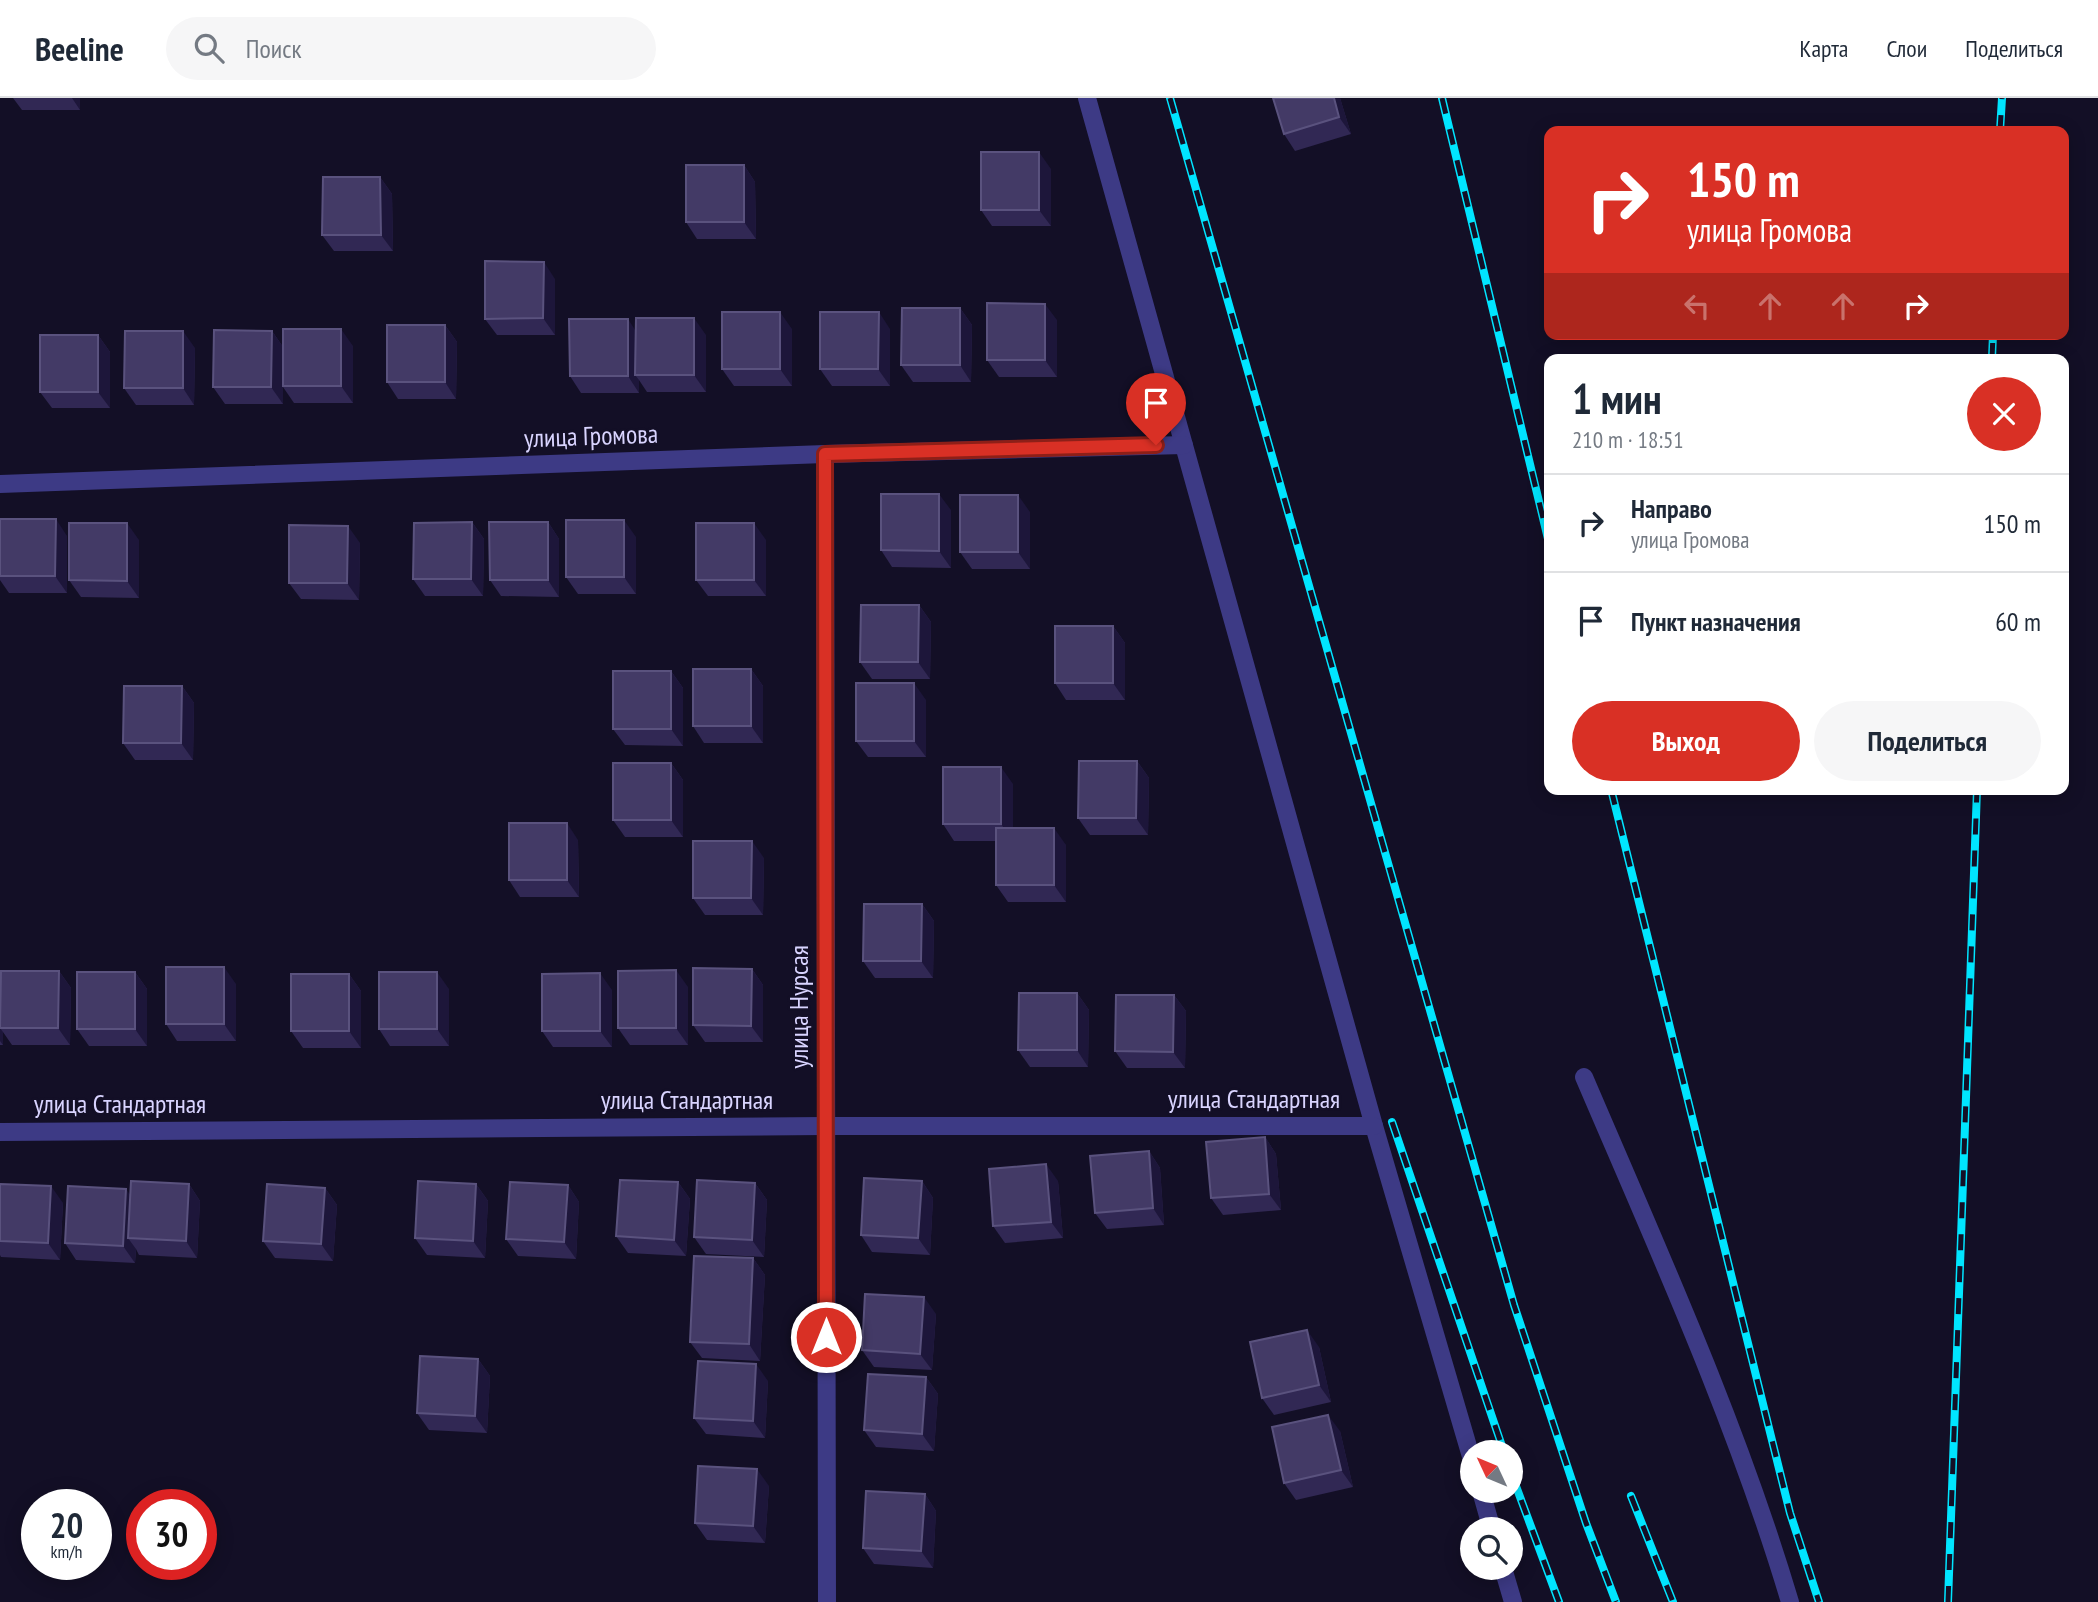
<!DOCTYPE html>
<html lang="ru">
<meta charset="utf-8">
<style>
:root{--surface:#fff;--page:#f6f6f7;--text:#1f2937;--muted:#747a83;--line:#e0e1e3;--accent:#d93025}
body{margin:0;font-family:"PT Sans Narrow",sans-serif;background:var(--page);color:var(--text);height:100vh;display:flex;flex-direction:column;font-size:26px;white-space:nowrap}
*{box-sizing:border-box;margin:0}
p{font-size:23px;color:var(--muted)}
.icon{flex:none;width:38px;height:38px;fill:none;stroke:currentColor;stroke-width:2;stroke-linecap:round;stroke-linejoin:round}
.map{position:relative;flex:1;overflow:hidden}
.sheet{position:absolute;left:1544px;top:256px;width:525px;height:441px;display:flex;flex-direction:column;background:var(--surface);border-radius:14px;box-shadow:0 4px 18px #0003}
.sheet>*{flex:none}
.top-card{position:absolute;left:1544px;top:28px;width:525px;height:214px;border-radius:14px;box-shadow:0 4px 18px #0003;background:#d93025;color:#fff;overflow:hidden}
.needle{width:46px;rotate:314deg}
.fabs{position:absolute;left:1460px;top:1342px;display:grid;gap:14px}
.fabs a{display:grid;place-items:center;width:63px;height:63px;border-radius:50%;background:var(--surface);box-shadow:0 4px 18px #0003;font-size:35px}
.speed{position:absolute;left:21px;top:1391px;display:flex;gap:14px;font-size:35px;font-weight:700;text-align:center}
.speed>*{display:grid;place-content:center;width:91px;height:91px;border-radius:50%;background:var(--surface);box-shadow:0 4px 18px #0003;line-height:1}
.speed small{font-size:18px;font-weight:400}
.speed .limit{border:10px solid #d22;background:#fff;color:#111}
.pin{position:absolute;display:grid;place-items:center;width:60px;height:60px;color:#fff;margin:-72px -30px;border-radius:50% 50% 50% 0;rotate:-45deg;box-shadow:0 0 7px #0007}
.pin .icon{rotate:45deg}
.me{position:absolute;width:77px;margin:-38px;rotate:0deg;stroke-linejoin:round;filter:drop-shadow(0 0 5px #0008)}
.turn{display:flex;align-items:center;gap:24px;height:147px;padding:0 28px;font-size:32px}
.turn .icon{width:91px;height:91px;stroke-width:2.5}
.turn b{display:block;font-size:49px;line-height:60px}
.lanes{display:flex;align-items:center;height:66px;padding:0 28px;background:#0003;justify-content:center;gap:35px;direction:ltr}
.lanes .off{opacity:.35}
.round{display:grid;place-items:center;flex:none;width:74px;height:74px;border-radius:37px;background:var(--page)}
.headline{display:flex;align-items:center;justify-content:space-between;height:119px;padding:0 28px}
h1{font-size:42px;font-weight:700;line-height:52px}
.cta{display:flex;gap:14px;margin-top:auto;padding:14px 28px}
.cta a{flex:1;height:80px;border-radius:42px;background:var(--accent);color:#fff;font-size:28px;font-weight:700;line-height:80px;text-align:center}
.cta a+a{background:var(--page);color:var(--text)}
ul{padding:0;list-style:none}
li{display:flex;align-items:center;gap:21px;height:98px;padding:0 28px;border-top:2px solid var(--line)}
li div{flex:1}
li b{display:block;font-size:26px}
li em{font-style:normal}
header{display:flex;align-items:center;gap:42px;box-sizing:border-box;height:98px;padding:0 35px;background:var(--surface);border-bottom:2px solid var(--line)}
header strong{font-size:33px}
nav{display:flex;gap:38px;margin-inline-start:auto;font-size:24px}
.search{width:490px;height:63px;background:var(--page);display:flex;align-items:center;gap:18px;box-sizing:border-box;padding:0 24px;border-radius:38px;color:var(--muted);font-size:26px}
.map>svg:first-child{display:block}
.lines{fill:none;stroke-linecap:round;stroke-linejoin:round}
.service{stroke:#3d3a85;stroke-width:18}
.minor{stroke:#3d3a85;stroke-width:18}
.rail-casing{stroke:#00e5ff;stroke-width:8}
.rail{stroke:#130f26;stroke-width:5;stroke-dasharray:16;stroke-linecap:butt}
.wall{fill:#312854}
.shaded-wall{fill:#1d163a}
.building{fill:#433a66;stroke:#5a527e;stroke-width:2}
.route-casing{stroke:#8d1f18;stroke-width:18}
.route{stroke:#d93025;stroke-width:12}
.labels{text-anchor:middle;stroke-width:5;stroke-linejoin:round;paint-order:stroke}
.street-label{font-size:26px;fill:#d9d4ff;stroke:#130f26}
</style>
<header>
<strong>Beeline</strong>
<div class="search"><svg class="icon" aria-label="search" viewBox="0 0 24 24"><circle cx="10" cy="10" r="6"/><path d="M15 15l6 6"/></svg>Поиск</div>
<nav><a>Карта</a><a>Слои</a><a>Поделиться</a></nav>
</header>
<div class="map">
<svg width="2098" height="1504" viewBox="0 0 2098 1504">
<rect width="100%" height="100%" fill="#130f26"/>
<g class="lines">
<path class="service" d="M1584,979c74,173 152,344 206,525"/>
<g class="minor">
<path d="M1087,0l287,1028 98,334"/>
<path d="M825,356l2,1148"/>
<path d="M0,386l825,-30 359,-9"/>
<path d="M0,1034l825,-6h549"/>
<path d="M1481,1393l11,39"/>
<path d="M1503,1470l10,34"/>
</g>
<g class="rail-casing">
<g id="rail">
<path d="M1170,0l344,1207 72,218 30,79"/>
<path d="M1442,0l107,445"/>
<path d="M2000,33l2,-33"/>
<path d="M1992,261l1,-25"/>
<path d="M1611,691l179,724 29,89"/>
<path d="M1392,1024l112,330"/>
<path d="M1510,1372l49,132"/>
<path d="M1631,1398l42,106"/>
<path d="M1948,1504l29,-813"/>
</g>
</g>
<use href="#rail" class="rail"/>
</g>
<g class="wall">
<path d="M13,0h67v12h-58z"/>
<path d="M1273,0h67l11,36 -56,17 -11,-17z"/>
<path d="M744,67l11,17 1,57h-59l-11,-17z"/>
<path d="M1051,71v57h-59l-11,-16z"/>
<path d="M380,79l12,17 1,57h-59l-12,-16z"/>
<path d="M555,181v56h-58l-12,-16z"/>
<path d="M960,210l12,17 -1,57h-58l-12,-17z"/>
<path d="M1057,222v57h-58l-12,-17z"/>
<path d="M445,227l12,17 -1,57h-58l-11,-17z"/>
<path d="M792,231v57h-58l-12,-17z"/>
<path d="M890,231v57h-58l-12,-17z"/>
<path d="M272,233l11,16 70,-1v57h-59l-11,-16v17h-58l-12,-17z"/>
<path d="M636,233l70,4v57h-59l-8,-12v13h-58l-11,-17z"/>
<path d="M98,237l12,17v56h-58l-12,-16z"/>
<path d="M195,250l-1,57h-58l-12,-17z"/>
<path d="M951,412v58l-59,-1 -11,-17z"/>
<path d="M1030,414v57h-58l-12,-17z"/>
<path d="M0,421l67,17v57h-58l-9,-13z"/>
<path d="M472,424l12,17 -1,57h-58l-12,-17z"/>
<path d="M548,424l11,17v58l-58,-1 -11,-16z"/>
<path d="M636,439v57h-58l-12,-17z"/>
<path d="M139,442v58l-58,-1 -12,-17z"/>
<path d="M766,442v56h-58l-12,-16z"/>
<path d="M360,445l-1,57 -58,-1 -12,-16z"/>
<path d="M919,507l12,17 -1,57h-58l-12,-17z"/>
<path d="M1113,528l12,17v57h-59l-11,-17z"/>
<path d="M751,571l12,17v57h-59l-11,-17z"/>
<path d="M671,573l12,17v58l-58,-1 -12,-16z"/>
<path d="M182,588l12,17 -1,57h-58l-12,-17z"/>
<path d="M926,602v57h-58l-12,-16z"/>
<path d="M1137,663l12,17 -1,57h-58l-12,-17z"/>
<path d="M671,665l12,17v57h-58l-12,-17z"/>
<path d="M1013,686v44l53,17v57h-58l-12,-17v-44h-42l-11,-17z"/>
<path d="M578,742l1,57h-59l-11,-17z"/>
<path d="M764,760l-1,57h-58l-12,-17z"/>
<path d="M922,806l12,17 -1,57h-58l-12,-17z"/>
<path d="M752,871l11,16v57h-58l-12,-17z"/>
<path d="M59,873l12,17 -1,57h-58l-9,-13v13h-3v-61z"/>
<path d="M135,874l12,17v57h-58l-12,-17z"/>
<path d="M349,876l12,17v57h-58l-12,-17z"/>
<path d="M236,886v57h-59l-11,-17z"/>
<path d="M688,889v58h-58l-12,-17z"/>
<path d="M449,891v57h-59l-11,-17z"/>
<path d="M612,892v57h-59l-11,-16z"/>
<path d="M1077,895l12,17 -1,57h-58l-12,-17z"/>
<path d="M1174,897l12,16 -1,57h-58l-12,-17z"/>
<path d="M1265,1039l11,17 5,56 -58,5 -12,-17z"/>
<path d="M1149,1053l11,17 4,57 -57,4 -12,-16z"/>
<path d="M922,1083l11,17 -3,57 -58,-3 -11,-17z"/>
<path d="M1058,1083l5,57 -58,5 -12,-17z"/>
<path d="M678,1084l12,17 -4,57 -58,-3 -12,-17z"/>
<path d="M755,1085l12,17 -3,57 -58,-3 -12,-17z"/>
<path d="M0,1086l63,19 -3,57 -59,-3 -1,-2z"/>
<path d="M189,1086l11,17 -3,57 -58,-3 -3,-6 -1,14 -59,-3 -11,-17 65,-49z"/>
<path d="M476,1086l12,17 -3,57 -58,-3 -12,-17z"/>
<path d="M568,1087l11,17 -3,57 -58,-3 -12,-17z"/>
<path d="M325,1090l12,17 -4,56 -58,-3 -12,-17z"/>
<path d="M753,1160l12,17 -5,86 -58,-3 -12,-16z"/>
<path d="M936,1216l-4,56 -58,-3 -12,-17z"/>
<path d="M1319,1249l12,55 -57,13 -12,-17z"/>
<path d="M478,1261l12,17 -3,57 -58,-3 -12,-17z"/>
<path d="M926,1279l12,17 -4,57 -58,-4 -12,-17z"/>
<path d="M768,1283l-3,57 -59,-4 -12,-16z"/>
<path d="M1340,1333l13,56 -57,13 -12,-17z"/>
<path d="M769,1388l-4,57 -58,-3 -12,-17z"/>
<path d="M925,1396l11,17 -3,57 -59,-4 -11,-16z"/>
</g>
<g class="shaded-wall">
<path d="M72,0h8v12z"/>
<path d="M1334,0h6l11,36 -12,-17z"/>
<path d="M1039,54l12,17v57l-12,-16z"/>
<path d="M744,67l11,17 1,57 -12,-17z"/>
<path d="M380,79l12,17 1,57 -12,-16z"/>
<path d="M544,164l11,17v56l-12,-17z"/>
<path d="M1045,206l12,16v57l-12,-17z"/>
<path d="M960,210l12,17 -1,57 -11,-17z"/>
<path d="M780,214l12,17v57l-12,-17z"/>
<path d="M879,214l11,17v57l-12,-17z"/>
<path d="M694,220l12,17v57l-12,-17z"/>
<path d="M628,221l11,17 -4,39 4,5v13l-11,-17z"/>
<path d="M445,227l12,17 -1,57 -11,-17z"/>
<path d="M341,231l12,17v57l-12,-17z"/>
<path d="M183,233l12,17 -1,57 -11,-17z"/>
<path d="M272,233l11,16v57l-12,-17z"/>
<path d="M98,237l12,17v56l-12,-16z"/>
<path d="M939,396l12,16v58l-12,-17z"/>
<path d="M1018,397l12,17v57l-12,-17z"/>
<path d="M56,421l11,17v57l-12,-17z"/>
<path d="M624,422l12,17v57l-12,-17z"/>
<path d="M472,424l12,17 -1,57 -12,-17z"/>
<path d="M548,424l11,17v58l-11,-17z"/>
<path d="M127,425l12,17v58l-12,-17z"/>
<path d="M754,425l12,17v56l-12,-16z"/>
<path d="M348,428l12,17 -1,57 -12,-17z"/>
<path d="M919,507l12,17 -1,57 -12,-17z"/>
<path d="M1113,528l12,17v57l-12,-17z"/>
<path d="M751,571l12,17v57l-12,-17z"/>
<path d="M671,573l12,17v58l-12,-17z"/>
<path d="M914,585l12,17v57l-12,-16z"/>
<path d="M182,588l12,17 -1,57 -12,-17z"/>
<path d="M1137,663l12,17 -1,57 -12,-17z"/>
<path d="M671,665l12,17v57l-12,-17z"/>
<path d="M1001,669l12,17v57l-12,-17z"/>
<path d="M567,725l11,17 1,57 -12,-17z"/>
<path d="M1054,730l12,17v57l-12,-17z"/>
<path d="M752,743l12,17 -1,57 -12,-17z"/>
<path d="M922,806l12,17 -1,57 -12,-17z"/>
<path d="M224,869l12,17v57l-12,-17z"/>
<path d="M752,871l11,16v57l-12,-16z"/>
<path d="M676,872l12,17v58l-12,-17z"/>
<path d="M59,873l12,17 -1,57 -12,-17z"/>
<path d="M135,874l12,17v57l-12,-17z"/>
<path d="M437,874l12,17v57l-12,-17z"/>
<path d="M600,875l12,17v57l-12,-16z"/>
<path d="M349,876l12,17v57l-12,-17z"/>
<path d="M0,886v44l3,4v13l-3,-4z"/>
<path d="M1077,895l12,17 -1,57 -11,-17z"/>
<path d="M1174,897l12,16 -1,57 -12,-16z"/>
<path d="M1265,1039l11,17 5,56 -12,-16z"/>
<path d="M1149,1053l11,17 4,57 -11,-17z"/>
<path d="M1046,1066l12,17 5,57 -12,-16z"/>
<path d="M922,1083l11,17 -3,57 -12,-17z"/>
<path d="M678,1084l12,17 -4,57 -12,-16z"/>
<path d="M755,1085l12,17 -3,57 -12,-17z"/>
<path d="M189,1086l11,17 -3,57 -11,-17z"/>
<path d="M476,1086l12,17 -3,57 -12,-17z"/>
<path d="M568,1087l11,17 -3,57 -12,-17z"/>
<path d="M51,1088l12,17 -3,57 -12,-17z"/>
<path d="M325,1090l12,17 -4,56 -12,-17z"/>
<path d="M126,1091l12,17 -10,32 8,11 -1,14 -12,-17z"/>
<path d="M753,1160l12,17 -5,86 -11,-17z"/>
<path d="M924,1199l12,17 -4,56 -12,-16z"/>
<path d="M1307,1232l12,17 12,55 -12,-17z"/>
<path d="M478,1261l12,17 -3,57 -12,-17z"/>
<path d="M756,1266l12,17 -3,57 -12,-17z"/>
<path d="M926,1279l12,17 -4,57 -12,-17z"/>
<path d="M1328,1317l12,16 13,56 -12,-17z"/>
<path d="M757,1371l12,17 -4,57 -12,-17z"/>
<path d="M925,1396l11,17 -3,57 -12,-17z"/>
</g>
<g class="building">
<path d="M1273,0h61l5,19 -55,17z"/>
<rect x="981" y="54" width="58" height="58"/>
<rect x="686" y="67" width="58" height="57"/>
<path d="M323,79h57l1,58h-59z"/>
<path d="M485,163l59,1 -1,56 -58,1z"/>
<path d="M987,205l58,1v56h-58z"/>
<path d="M902,210h58v57h-59z"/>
<rect x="722" y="214" width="58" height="57"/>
<path d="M820,214h59l-1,57h-58z"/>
<path d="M636,220h58v57h-59z"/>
<path d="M569,221h59v57h-58z"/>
<rect x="387" y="227" width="58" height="57"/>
<rect x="283" y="231" width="58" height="57"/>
<path d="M214,232l58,1 -1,56h-58z"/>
<path d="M125,233h58v57h-59z"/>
<rect x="40" y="237" width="58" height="57"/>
<path d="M881,396h58v57l-58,-1z"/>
<rect x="960" y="397" width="58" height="57"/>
<path d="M0,421h56l-1,57h-55z"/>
<rect x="566" y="422" width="58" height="57"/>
<path d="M472,424l-1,57h-58l1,-56z"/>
<path d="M489,424h59v58h-58z"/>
<path d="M69,425h58v58l-58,-1z"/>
<rect x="696" y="425" width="58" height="57"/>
<path d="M289,427l59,1 -1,57h-58z"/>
<path d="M861,507h58l-1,57h-58z"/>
<rect x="1055" y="528" width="58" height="57"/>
<rect x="693" y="571" width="58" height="57"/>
<rect x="613" y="573" width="58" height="58"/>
<rect x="856" y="585" width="58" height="58"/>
<path d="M124,588h58l-1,57h-58z"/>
<path d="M1079,663h58l-1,57h-58z"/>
<rect x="613" y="665" width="58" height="57"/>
<rect x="943" y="669" width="58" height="57"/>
<rect x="509" y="725" width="58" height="57"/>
<rect x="996" y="730" width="58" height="57"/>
<path d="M693,743h59l-1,57h-58z"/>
<path d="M864,806h58l-1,57h-58z"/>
<rect x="166" y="869" width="58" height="57"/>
<path d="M693,870l59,1 -1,57 -58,-1z"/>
<path d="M676,872v58h-58v-57z"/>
<path d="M1,873h58l-1,57h-58z"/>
<rect x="77" y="874" width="58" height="57"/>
<rect x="379" y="874" width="58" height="57"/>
<path d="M600,875v58h-58v-57z"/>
<rect x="291" y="876" width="58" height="57"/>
<path d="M1019,895h58v57h-59z"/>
<path d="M1116,897h58l-1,57 -58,-1z"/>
<path d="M1265,1039l4,57 -58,4 -5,-56z"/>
<path d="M1149,1053l4,57 -58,5 -5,-57z"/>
<path d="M1046,1066l5,58 -58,4 -4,-57z"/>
<path d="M864,1080l58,3 -4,57 -57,-3z"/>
<path d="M620,1082l58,2 -4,58 -58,-4z"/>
<path d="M697,1082l58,3 -3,57 -58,-3z"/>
<path d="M131,1083l58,3 -3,57 -58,-3z"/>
<path d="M418,1083l58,3 -3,57 -58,-3z"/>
<path d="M510,1084l58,3 -4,57 -58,-3z"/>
<path d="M0,1086l51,2 -3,57 -48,-2z"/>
<path d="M267,1086l58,4 -4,56 -58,-3z"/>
<path d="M68,1088l58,3 -3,57 -58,-3z"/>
<path d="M694,1158l59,2 -4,86 -59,-2z"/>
<path d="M865,1196l59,3 -4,57 -58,-4z"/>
<path d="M1307,1232l12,55 -57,13 -12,-56z"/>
<path d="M420,1258l58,3 -3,57 -58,-3z"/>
<path d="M698,1263l58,3 -3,57 -59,-3z"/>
<path d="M868,1276l58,3 -4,57 -58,-4z"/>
<path d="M1328,1317l13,55 -57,13 -12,-56z"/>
<path d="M698,1368l59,3 -4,57 -58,-3z"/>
<path d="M866,1393l59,3 -4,57 -58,-3z"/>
</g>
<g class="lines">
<g class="route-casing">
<path id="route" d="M826,1239l-1,-883 331,-9"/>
</g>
<use href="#route" class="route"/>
</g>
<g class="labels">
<g class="street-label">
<text transform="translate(591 338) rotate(-2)" y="9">улица Громова</text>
<text transform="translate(799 909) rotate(-90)" y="9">улица Нурсая</text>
<text x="1254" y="1010">улица Стандартная</text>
<text x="687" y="1011">улица Стандартная</text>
<text x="120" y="1015">улица Стандартная</text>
</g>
</g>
</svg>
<div class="fabs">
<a><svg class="needle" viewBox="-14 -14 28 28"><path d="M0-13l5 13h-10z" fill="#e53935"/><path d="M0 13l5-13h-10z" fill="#747a83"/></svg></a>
<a><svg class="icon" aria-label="search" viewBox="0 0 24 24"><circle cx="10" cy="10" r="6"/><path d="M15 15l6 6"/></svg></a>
</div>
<div class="speed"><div>20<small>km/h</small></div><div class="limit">30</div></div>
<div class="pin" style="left:1156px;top:347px;background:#d93025"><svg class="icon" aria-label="arrive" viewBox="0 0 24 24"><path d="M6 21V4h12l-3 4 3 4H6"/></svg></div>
<svg class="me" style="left:826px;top:1239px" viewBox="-20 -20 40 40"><circle r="17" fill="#d93025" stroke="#fff" stroke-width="3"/><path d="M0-11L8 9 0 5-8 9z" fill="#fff"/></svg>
<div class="top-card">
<div class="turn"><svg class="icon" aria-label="right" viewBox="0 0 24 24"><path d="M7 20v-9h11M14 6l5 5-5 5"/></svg><div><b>150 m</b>улица Громова</div></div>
<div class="lanes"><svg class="icon off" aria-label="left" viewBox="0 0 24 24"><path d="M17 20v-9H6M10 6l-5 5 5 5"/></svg><svg class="icon off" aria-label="ahead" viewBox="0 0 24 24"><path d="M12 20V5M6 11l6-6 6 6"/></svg><svg class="icon off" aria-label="ahead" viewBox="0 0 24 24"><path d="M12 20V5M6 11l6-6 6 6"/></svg><svg class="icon" aria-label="right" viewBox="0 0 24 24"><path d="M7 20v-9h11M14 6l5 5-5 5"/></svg></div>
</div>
<section class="sheet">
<div class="headline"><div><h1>1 мин</h1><p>210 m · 18:51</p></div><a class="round" style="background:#d93025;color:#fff"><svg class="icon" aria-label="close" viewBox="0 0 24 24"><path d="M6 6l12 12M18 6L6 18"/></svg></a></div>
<ul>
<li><svg class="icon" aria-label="right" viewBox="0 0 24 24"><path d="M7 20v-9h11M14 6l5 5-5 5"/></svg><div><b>Направо</b><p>улица Громова</p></div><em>150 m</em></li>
<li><svg class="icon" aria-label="arrive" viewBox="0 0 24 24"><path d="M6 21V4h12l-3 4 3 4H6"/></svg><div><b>Пункт назначения</b></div><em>60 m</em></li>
</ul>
<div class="cta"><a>Выход</a><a>Поделиться</a></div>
</section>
</div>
